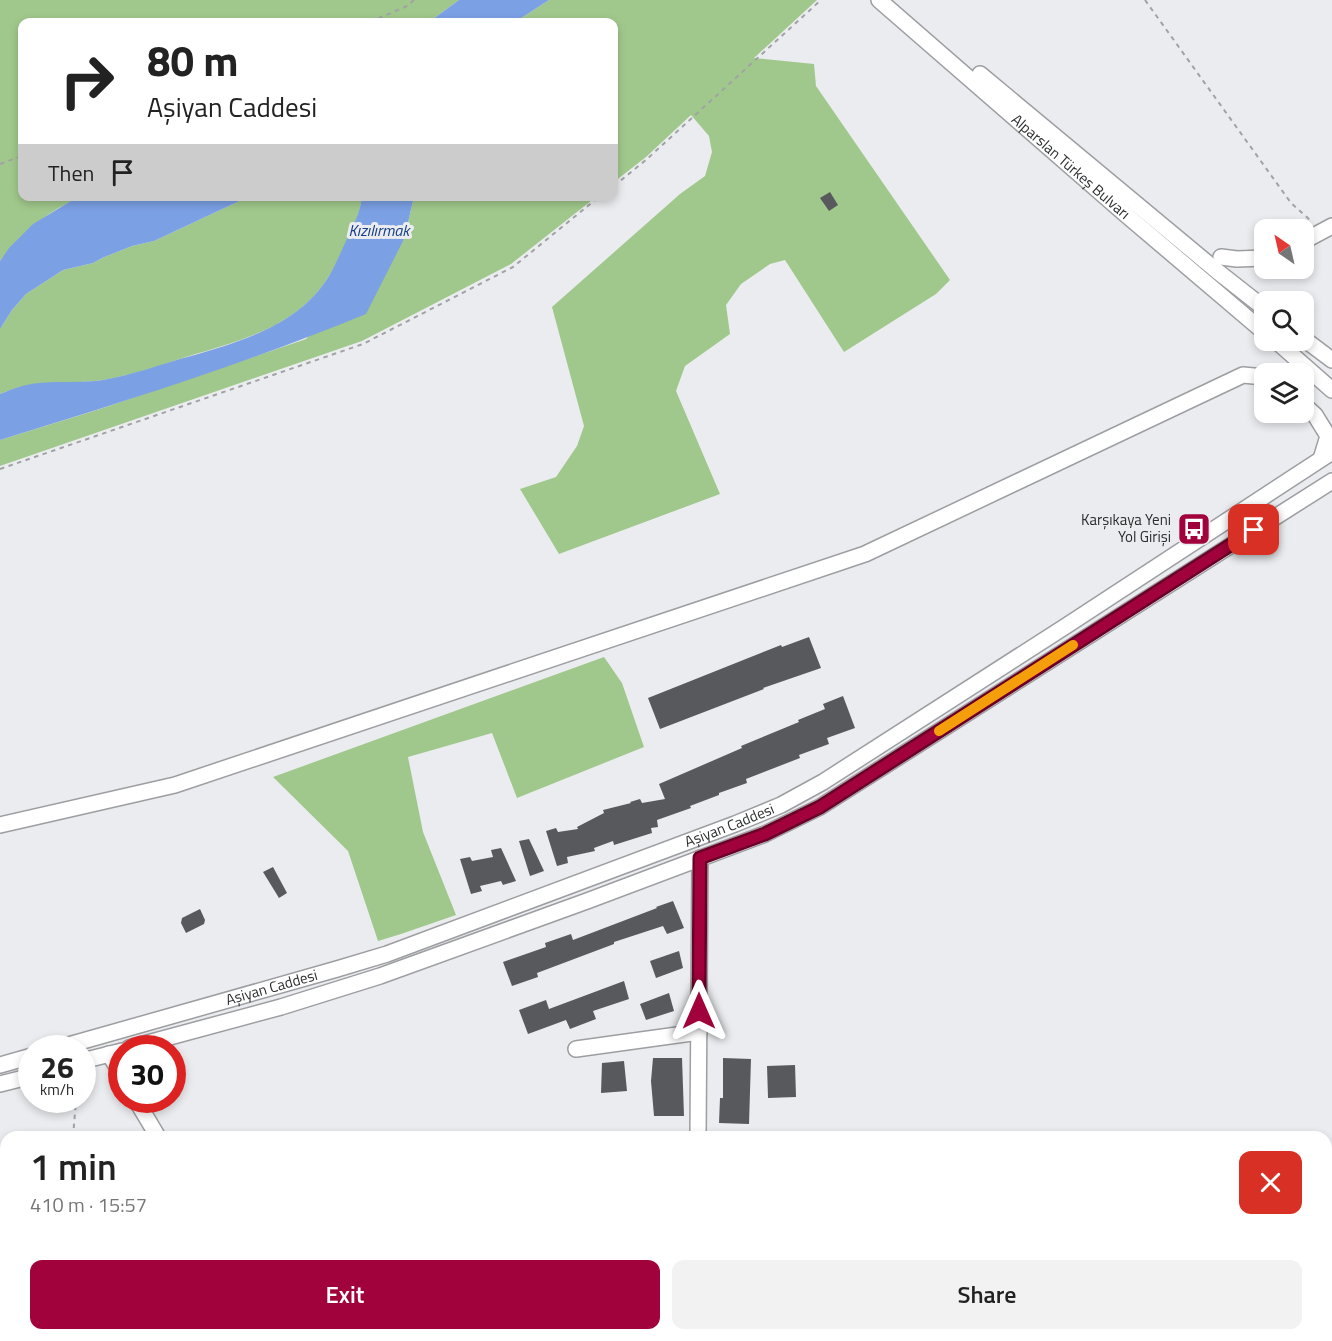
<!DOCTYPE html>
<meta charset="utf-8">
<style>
:root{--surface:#fff;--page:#f2f2f2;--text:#222;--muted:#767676;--accent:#a1023b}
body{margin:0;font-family:"Titillium Web",sans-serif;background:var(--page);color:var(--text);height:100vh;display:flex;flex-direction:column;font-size:22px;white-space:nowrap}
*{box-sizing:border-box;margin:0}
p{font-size:20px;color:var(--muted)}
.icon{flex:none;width:33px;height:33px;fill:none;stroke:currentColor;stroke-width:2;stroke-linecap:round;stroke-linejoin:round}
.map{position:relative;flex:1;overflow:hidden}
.panel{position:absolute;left:0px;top:1131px;width:1332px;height:210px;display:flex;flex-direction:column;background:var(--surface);border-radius:18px 18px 0 0;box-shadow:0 3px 9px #0003}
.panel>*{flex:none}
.banner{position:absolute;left:18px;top:18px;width:600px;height:183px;border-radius:12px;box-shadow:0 3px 9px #0003;background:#fff;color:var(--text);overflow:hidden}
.needle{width:39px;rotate:326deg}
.fabs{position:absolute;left:1254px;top:219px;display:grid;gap:12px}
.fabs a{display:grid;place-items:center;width:60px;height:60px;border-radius:12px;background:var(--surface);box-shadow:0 3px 9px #0003;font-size:30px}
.speed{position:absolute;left:18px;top:1035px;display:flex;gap:12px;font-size:30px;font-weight:700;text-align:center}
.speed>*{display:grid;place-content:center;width:78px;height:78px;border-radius:50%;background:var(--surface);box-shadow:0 3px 9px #0003;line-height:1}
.speed small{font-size:15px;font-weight:400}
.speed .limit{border:9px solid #d22;background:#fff;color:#111}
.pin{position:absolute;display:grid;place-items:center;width:51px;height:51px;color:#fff;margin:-26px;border-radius:12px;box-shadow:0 3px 9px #0006}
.me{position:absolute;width:66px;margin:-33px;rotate:0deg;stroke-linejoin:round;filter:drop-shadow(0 0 4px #0008)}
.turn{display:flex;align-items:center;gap:21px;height:126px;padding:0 30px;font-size:27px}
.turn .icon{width:78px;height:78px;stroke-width:2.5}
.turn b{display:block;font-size:42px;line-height:51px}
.then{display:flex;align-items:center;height:57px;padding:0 30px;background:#0003;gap:12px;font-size:22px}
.round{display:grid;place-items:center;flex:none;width:63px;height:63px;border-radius:12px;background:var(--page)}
.overview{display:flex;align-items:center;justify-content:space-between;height:102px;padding:0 30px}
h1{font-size:36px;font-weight:600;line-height:45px}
.button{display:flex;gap:12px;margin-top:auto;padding:12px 30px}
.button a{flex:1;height:69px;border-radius:12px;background:var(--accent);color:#fff;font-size:24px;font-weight:600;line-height:69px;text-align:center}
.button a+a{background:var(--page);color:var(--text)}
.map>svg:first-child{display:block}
.green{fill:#a1c88c}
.water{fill:#7ba0e4}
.building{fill:#58595c}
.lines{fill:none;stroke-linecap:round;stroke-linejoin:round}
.minor-casing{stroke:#9d9ea1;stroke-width:18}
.path{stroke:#a1a2a4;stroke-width:2;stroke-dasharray:4.5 4.5;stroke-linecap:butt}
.minor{stroke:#fff;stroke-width:15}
.route-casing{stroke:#690126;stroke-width:15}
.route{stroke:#a1023b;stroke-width:10}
.slow{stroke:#f59e0b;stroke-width:10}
.labels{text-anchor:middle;stroke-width:6;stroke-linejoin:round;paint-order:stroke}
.street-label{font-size:15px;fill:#2c2d2e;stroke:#ebecef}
.poi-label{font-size:15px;fill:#2c2d2e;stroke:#ebecef;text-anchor:end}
.water-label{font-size:16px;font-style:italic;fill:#153d8b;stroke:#ebecef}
</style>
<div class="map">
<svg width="1332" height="1341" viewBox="0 0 1332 1341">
<rect width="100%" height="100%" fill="#ebecef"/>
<g class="green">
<path d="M0,0h459l-30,22h-407v174l59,1c-33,14 -60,35 -81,64z"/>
<path d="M549,0h268l-63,58 60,6 2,22 134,194 -14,14 -92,58 -59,-92 -15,4 -29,20 -15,21 4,29 -45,32 -9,25 44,103 -161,60 -39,-65 36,-12 21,-31 7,-20 -32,-119 128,-113 25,-18 7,-24 -3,-16 -18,-21 -45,42 -32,25v-160h-99z"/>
<path d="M248,197h114c-2,17 -11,35 -18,51 -5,9 -9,19 -15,28 -32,52 -89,64 -143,81 -27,9 -54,18 -83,23 -35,5 -69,-1 -103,14v-65l12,-19 14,-16 37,-24 30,-7 9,-5 30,-12 22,-5z"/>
<path d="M414,197h182l-85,67 -149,77 -362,125v-26l97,-30 209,-71 98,-100z"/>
<path d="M604,657l18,26 22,64 -127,51 -25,-65 -84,24 15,75 33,83 -55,19 -23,7 -30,-90 -75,-74z"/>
</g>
<g class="water">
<path d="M459,0h90l-34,22h-86z"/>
<path d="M81,197v-1l167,1 -94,44 -22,5 -30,12 -9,5 -30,7 -37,24 -14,16 -12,19v-68l9,-13 24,-24 38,-23z"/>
<path d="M362,197h52l-10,42 -38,75c-119,49 -243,88 -366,126v-46c12,-5 26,-10 39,-11 21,-2 43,0 64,-3 30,-5 58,-16 88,-24 51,-15 108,-31 138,-80 6,-10 11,-22 16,-33 7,-14 15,-30 17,-46z"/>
</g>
<g class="building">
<path d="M830,192l8,13 -9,6 -9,-13z"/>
<path d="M809,637l12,31 -58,20 1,1 -104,40 -12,-31 133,-53 1,2z"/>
<path d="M843,696l12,32 -28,10 2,6 -30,11 1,3 -54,21 1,4 -28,10v2l-29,11 1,2 -34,12 1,7 -7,1 1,5 -38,12 -1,-4 -19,7 1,3 -28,6 1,6 -11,3 -11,-35 10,-3 2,4 20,-3 -1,-2 27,-14 -1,-3 28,-7 -1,-1 10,-3 2,4 23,-4 -6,-15 83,-36 -1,-2 58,-24 -1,-2 27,-11 -2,-5z"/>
<path d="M529,839l15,32 -14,5 -11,-35z"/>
<path d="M501,848l15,33 -13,4 -2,-4 -21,5 2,5 -11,3 -11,-35 10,-2 2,4 21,-4 -2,-7z"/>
<path d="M273,867l14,26 -8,5 -16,-26z"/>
<path d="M673,901l11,27 -17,6 -4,-8 -49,16v2l-77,29 1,4 -26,9 -9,-24 43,-15 -1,-4 26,-9 2,6 84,-32 -1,-1z"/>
<path d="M200,909l5,11 -1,4 -18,9 -5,-10 1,-5z"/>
<path d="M679,951l4,17 -27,10 -6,-17z"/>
<path d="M624,981l5,18 -36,12 3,8 -26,10 -4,-9 -38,14 -9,-24 27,-10 3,9z"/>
<path d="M669,993l5,18 -28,9 -6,-16z"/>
<path d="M653,1058h29l2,58h-30l-3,-35z"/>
<path d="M723,1058l28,1 -2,65 -30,-1 1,-25h3z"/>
<path d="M624,1061l3,30 -26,2 1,-30z"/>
<path d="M795,1065l1,32 -28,1 -1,-32z"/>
</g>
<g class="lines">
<g class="minor-casing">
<g id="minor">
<path id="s1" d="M879,0l245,213 140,119"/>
<path d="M980,74l237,197 47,37"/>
<path d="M1304,241l28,-15"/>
<path d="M1221,257l16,2 27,-1"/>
<path d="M1304,339l28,21"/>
<path d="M1275,340l57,50"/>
<path d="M1304,405l11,10 13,21 -7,23"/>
<path d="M0,825l175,-40 690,-231 378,-179 21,2"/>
<path id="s2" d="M58,1048l279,-79 50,-15 348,-130 46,-19 42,-23 243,-156 266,-174"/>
<path d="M129,1048l152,-41 99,-31 207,-75 178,-67 55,-27 512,-326"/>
<path d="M576,1049l123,-17"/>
<path d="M109,1054l13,21"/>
<path d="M82,1061l40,-10"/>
<path d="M0,1065l32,-9"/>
<path d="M0,1084l32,-8"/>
<path d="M136,1100l22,37"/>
<path d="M698,1137l2,-279"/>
<path d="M277,1335l3,6"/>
</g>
</g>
<g class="path">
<path d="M1145,0l146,203 20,18"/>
<path d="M370,22l37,-16 7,-6"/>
<path d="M0,164l22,-8"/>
<path d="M614,186l33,-27 174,-159"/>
<path d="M0,469l363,-125 150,-77 87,-71"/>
<path d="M73,1137l3,-37"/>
<path d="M118,1335l5,6"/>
</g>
<use href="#minor" class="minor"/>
</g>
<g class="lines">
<g class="route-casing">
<path id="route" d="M699,1011l1,-153 65,-24 55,-27 434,-277"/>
</g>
<use href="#route" class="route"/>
<path class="slow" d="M939,731l134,-86"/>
</g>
<defs>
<g id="bus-square" transform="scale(1.725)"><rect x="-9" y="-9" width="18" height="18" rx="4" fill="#a1023b" stroke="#ebecef"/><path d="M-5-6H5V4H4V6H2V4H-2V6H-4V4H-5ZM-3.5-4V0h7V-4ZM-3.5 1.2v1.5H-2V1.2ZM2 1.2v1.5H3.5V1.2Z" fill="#fff"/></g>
</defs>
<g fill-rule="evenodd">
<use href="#bus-square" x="1194" y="529"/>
</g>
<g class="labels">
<g class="street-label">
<text dy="5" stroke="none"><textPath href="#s1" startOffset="254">Alparslan Türkeş Bulvarı</textPath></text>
<text dy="5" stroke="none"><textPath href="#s2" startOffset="708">Aşiyan Caddesi</textPath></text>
<text dy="5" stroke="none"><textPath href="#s2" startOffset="222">Aşiyan Caddesi</textPath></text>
</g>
<g class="poi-label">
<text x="1171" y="525">Karşıkaya Yeni<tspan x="1171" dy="17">Yol Girişi</tspan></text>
</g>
<g class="water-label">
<text x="379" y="236">Kızılırmak</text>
</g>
</g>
</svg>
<div class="fabs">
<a><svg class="needle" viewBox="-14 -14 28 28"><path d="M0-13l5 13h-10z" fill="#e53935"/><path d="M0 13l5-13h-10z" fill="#767676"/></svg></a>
<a><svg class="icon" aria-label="search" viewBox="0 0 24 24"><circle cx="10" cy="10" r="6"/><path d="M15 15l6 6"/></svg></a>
<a><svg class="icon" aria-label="layers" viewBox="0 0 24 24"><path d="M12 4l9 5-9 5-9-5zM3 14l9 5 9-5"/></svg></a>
</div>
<div class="speed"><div>26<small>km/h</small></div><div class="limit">30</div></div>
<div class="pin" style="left:1254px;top:530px;background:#d93025"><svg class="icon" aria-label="arrive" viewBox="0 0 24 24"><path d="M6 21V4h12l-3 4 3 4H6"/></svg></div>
<svg class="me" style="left:699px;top:1011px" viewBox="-20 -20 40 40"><path d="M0-17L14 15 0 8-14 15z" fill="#a1023b" stroke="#fff" stroke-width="4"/></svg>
<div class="banner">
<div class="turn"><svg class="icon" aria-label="right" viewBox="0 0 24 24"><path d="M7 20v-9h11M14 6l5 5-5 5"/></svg><div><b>80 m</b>Aşiyan Caddesi</div></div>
<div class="then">Then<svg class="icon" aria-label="arrive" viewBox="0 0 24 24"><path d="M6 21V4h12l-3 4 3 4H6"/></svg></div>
</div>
<section class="panel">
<div class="overview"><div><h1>1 min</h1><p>410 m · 15:57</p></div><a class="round" style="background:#d93025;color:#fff"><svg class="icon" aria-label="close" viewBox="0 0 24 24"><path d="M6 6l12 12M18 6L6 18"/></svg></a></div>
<div class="button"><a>Exit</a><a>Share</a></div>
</section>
</div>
